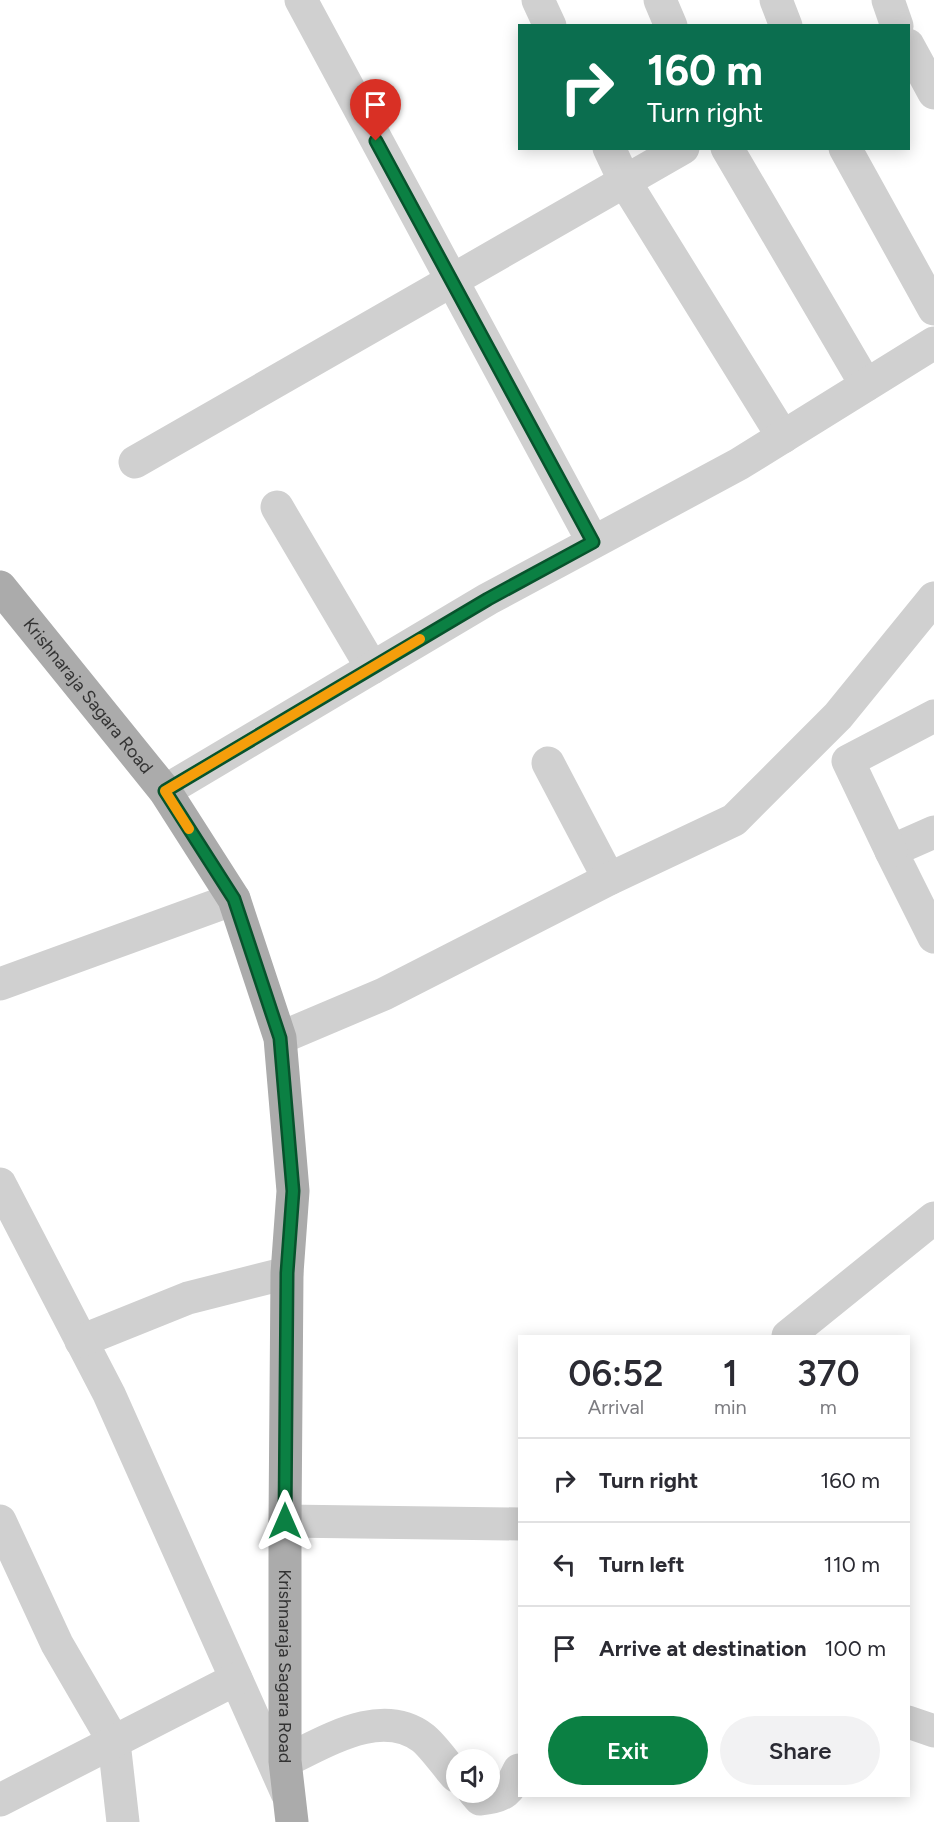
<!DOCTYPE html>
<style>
:root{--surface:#fff;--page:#f2f2f3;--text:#2b2b33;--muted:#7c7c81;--line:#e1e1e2;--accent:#0b8043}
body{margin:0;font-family:Figtree,sans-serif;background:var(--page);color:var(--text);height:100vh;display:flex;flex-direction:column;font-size:22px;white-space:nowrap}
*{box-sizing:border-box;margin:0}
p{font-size:20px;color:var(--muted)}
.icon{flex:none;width:33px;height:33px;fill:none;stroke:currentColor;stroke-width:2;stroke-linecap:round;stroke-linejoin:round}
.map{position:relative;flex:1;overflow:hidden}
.side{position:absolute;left:518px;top:1335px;width:392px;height:462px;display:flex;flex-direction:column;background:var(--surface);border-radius:0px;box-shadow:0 3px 15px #0003}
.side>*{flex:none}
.top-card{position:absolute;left:518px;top:24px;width:392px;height:126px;border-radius:0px;box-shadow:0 3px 15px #0003;background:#0b6e4f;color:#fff;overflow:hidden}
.fabs{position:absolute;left:446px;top:1749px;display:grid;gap:12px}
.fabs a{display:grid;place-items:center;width:54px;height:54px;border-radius:50%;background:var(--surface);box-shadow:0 3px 15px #0003;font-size:30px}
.pin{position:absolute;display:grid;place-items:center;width:51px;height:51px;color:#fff;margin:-62px -26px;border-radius:50% 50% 50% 0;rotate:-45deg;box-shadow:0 0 6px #0007}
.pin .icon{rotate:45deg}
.me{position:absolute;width:66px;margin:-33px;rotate:0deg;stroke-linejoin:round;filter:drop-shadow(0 0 4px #0008)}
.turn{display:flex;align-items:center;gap:21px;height:126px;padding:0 30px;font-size:27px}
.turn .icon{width:78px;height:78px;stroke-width:2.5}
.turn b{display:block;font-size:42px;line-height:51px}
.eta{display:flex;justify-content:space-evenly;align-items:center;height:102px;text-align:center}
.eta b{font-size:36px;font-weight:600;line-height:42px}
.action{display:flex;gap:12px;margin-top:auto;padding:12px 30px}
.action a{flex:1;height:69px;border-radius:36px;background:var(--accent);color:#fff;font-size:24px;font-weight:600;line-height:69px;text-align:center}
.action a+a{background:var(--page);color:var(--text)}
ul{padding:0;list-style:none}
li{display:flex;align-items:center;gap:18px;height:84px;padding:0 30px;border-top:2px solid var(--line)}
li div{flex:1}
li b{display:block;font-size:22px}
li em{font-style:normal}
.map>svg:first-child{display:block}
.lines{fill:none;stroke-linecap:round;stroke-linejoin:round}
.minor{stroke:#d0d0d0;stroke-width:33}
.major{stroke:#ababab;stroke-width:33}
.route-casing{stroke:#07532c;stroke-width:15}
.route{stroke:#0b8043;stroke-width:10}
.slow{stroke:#f59e0b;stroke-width:10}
.labels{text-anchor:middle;stroke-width:6;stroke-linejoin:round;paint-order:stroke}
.street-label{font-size:18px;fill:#333;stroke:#fff}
</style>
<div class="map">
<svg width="934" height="1822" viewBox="0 0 934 1822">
<rect width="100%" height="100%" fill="#fff"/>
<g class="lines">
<g class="minor">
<path d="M301,0l292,542"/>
<path d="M538,0l12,26"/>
<path d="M660,0l11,26"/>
<path d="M776,0l10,26"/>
<path d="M888,0l9,26"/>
<path d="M908,45l26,48"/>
<path d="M609,148l16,34 158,255"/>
<path d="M727,148l139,237"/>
<path d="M845,148l89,161"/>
<path d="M135,462l548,-314"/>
<path d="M277,507l95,161"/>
<path d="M548,763l61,116"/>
<path d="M165,791l323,-192 251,-135 195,-121"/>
<path d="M934,832l-43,19 43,86"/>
<path d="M891,851l-43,-90 86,-45"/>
<path d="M0,984l234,-85"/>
<path d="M280,1038l104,-44 225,-115 125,-59 104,-104 96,-118"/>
<path d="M0,1184l109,210 178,399"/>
<path d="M788,1336l146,-118"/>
<path d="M81,1341l107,-43 99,-25"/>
<path d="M0,1521l57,123 57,98 9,80"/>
<path d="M285,1521l234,3"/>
<path d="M908,1722l26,9"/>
<path d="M285,1761c41,-19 96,-55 138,-23 11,9 23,27 33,38"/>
<path d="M474,1792l6,7c25,-2 29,-8 39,-29"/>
<path d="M0,1800l236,-121"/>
</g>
<path class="major" id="s1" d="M0,587l165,204 69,108 46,139 13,153 -6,82 -2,248v240l7,61"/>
</g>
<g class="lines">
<g class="route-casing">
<path id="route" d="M285,1521l2,-248 6,-82 -13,-153 -46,-139 -69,-108 323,-192 105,-57 -217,-401"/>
</g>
<use href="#route" class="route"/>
<path class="slow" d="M189,829l-24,-38 255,-152"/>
</g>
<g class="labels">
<g class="street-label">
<text dy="6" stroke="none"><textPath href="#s1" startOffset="140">Krishnaraja Sagara Road</textPath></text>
<text dy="6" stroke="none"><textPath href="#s1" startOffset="1166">Krishnaraja Sagara Road</textPath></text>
</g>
</g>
</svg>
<div class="fabs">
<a><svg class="icon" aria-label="sound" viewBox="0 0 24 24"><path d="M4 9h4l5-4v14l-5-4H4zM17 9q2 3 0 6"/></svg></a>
</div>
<div class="pin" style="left:376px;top:141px;background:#d93025"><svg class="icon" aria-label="arrive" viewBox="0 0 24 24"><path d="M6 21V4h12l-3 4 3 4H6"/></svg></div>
<svg class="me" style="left:285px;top:1521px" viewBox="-20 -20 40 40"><path d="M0-17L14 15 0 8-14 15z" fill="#0b8043" stroke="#fff" stroke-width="4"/></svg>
<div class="top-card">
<div class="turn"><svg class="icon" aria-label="right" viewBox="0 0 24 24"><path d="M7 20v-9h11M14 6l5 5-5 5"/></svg><div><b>160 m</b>Turn right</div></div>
</div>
<section class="side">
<div class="eta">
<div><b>06:52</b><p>Arrival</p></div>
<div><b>1</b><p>min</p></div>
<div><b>370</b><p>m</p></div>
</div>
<ul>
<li><svg class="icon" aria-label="right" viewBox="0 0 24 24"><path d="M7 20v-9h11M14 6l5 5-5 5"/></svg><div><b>Turn right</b></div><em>160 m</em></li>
<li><svg class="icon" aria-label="left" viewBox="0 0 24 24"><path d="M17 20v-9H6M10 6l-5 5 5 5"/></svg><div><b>Turn left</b></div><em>110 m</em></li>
<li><svg class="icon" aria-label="arrive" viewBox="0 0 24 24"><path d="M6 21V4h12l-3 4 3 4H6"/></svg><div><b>Arrive at destination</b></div><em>100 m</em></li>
</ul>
<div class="action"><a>Exit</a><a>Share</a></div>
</section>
</div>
